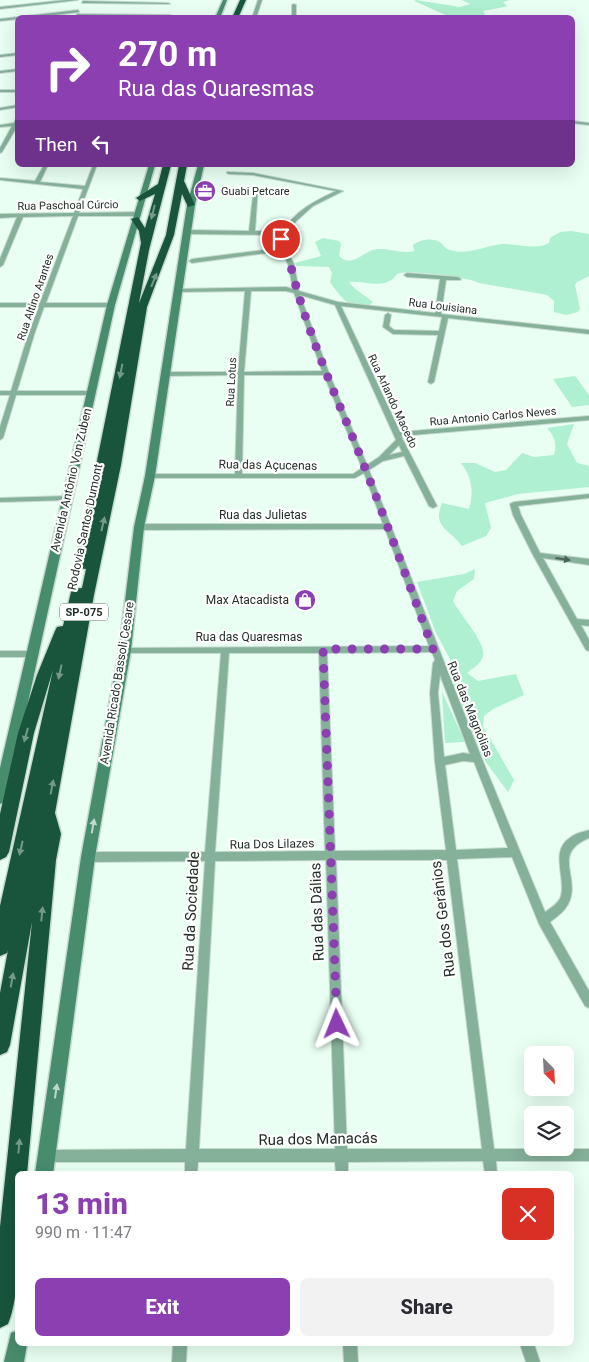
<!DOCTYPE html>
<meta charset="utf-8">
<style>
:root{--surface:#fff;--page:#f2f2f3;--text:#2b2b33;--muted:#7c7c81;--accent:#8b3fb0}
body{margin:0;font-family:Roboto,sans-serif;background:var(--page);color:var(--text);height:100vh;display:flex;flex-direction:column;font-size:19px;white-space:nowrap}
*{box-sizing:border-box;margin:0}
p{font-size:16px;color:var(--muted)}
.icon{flex:none;width:28px;height:28px;fill:none;stroke:currentColor;stroke-width:2;stroke-linecap:round;stroke-linejoin:round}
.map{position:relative;flex:1;overflow:hidden}
.drawer{position:absolute;left:15px;top:1171px;width:559px;height:175px;display:flex;flex-direction:column;background:var(--surface);border-radius:8px;box-shadow:0 5px 20px #0002}
.drawer>*{flex:none}
.top-card{position:absolute;left:15px;top:15px;width:560px;height:152px;border-radius:8px;box-shadow:0 5px 20px #0002;background:#8b3fb0;color:#fff;overflow:hidden}
.needle{width:32px;rotate:156deg}
.controls{position:absolute;left:524px;top:1046px;display:grid;gap:10px}
.controls a{display:grid;place-items:center;width:50px;height:50px;border-radius:8px;background:var(--surface);box-shadow:0 5px 20px #0002;font-size:25px}
.pin{position:absolute;display:grid;place-items:center;width:42px;height:42px;color:#fff;margin:-21px;border:2px solid #fff;border-radius:50%;box-shadow:0 1px 5px #0007}
.me{position:absolute;width:55px;margin:-28px;rotate:358deg;stroke-linejoin:round;filter:drop-shadow(0 0 4px #0008)}
.turn{display:flex;align-items:center;gap:18px;height:105px;padding:0 20px;font-size:22px}
.turn .icon{width:65px;height:65px;stroke-width:2.5}
.turn b{display:block;font-size:35px;line-height:42px}
.then{display:flex;align-items:center;height:48px;padding:0 20px;background:#0003;gap:10px;font-size:19px}
.round{display:grid;place-items:center;flex:none;width:52px;height:52px;border-radius:8px;background:var(--page)}
.head{display:flex;align-items:center;justify-content:space-between;height:85px;padding:0 20px}
h1{font-size:30px;font-weight:800;line-height:38px;color:var(--accent)}
.primary-button{display:flex;gap:10px;margin-top:auto;padding:10px 20px}
.primary-button a{flex:1;height:58px;border-radius:8px;background:var(--accent);color:#fff;font-size:20px;font-weight:800;line-height:58px;text-align:center}
.primary-button a+a{background:var(--page);color:var(--text)}
.map>svg:first-child{display:block}
.green{fill:#aff0d0}
.lines{fill:none;stroke-linecap:round;stroke-linejoin:round}
.street-casing{stroke:#c5dacf;stroke-width:2}
.secondary-casing{stroke:#c5dacf;stroke-width:3}
.highway-casing{stroke:#c5dacf;stroke-width:3}
.street{fill:#85b09a;fill-rule:evenodd}
.secondary{fill:#488c6e;fill-rule:evenodd}
.highway{fill:#18553c;fill-rule:evenodd}
.oneway{fill:#74998a}
.oneway2{fill:#4a6356}
.oneway3{fill:#bfd7cc}
.route{stroke:#8b3fb0;stroke-width:9;stroke-dasharray:0 16.2}
.labels{text-anchor:middle;stroke-width:4.5;stroke-linejoin:round;paint-order:stroke}
.far-poi-label{font-size:11px;fill:#223029;stroke:#fff;text-anchor:start}
.far-street-label{font-size:11px;fill:#223029;stroke:#fff}
.shield{fill:#fff;stroke:#646e69;stroke-width:1}
.shield-label{font-size:11px;font-weight:bold;fill:#223029}
.street-label{font-size:12px;fill:#223029;stroke:#fff}
.poi-label{font-size:12px;fill:#223029;stroke:#fff;text-anchor:end}
.near-street-label{font-size:15px;fill:#223029;stroke:#fff}
</style>
<div class="map">
<svg width="589" height="1362" viewBox="0 0 589 1362">
<rect width="100%" height="100%" fill="#e9fff3"/>
<g class="green">
<path d="M416,0l44,7 10,-3 -8,-4h48l-7,2 4,4 -3,1 -21,4 2,3 -3,4 -32,-1 -36,-16z"/>
<path d="M571,231l18,3v42l-12,6 -2,3 5,24 -2,3 -12,3 -12,-3v-11l-7,-6 -68,-12c-10,-6 -72,-14 -82,-9 -12,17 -31,6 -48,8l5,6 19,14c-17,17 -35,-8 -43,-20l2,-9 -3,-6 -33,-1 -1,-3 26,-7 -6,-14 8,-4 16,3 2,3 -2,12c12,11 20,0 31,-5 14,-6 29,4 44,0l-1,-6c7,-6 21,-8 28,-2 3,3 5,6 9,7 17,6 37,-5 53,-6 13,0 35,6 46,-1l1,-5 10,-6z"/>
<path d="M575,376l14,19v10l-17,2 -19,-28z"/>
<path d="M574,424l-7,20 10,19 12,3v21l-71,7 -33,9 6,25 -5,8 -24,10c-13,-17 -30,-19 -20,-43l27,6c5,-17 3,-32 -8,-46h14l20,9 11,-2 16,-17 12,4 20,-2c3,-12 1,-18 -7,-27z"/>
<path d="M475,569l-1,10 -17,12 -4,10c7,14 33,41 30,55 -2,8 -10,12 -16,17l11,8 38,-7 8,21 -31,14 -9,7 -1,10 31,54 -6,12 -31,-42 -26,-69 -1,-22 -14,-26 -19,-51 47,-8z"/>
<path d="M442,692l23,50 -20,1z"/>
</g>
<g class="lines">
<g class="street-casing">
<g id="street">
<path d="M66,0h12l-78,9v-2z"/>
<path d="M258,0h4l-6,18h-4z"/>
<path d="M83,1l85,2 2,1 -88,-1z"/>
<path d="M294,4l2,1v13h-4v-13z"/>
<path d="M78,10l1,2 -47,6h-14v1l-18,2v-2z"/>
<path d="M77,14l93,1 2,1h-96z"/>
<path d="M18,53v2l-18,2v-2z"/>
<path d="M18,69v2l-18,2v-2z"/>
<rect x="0" y="90" width="18" height="2"/>
<path d="M18,105v2l-18,3v-2z"/>
<path d="M16,118l2,7 -16,27 -2,1v-5l12,-22 -12,1v-2l14,-2z"/>
<path d="M572,121l17,2v2l-17,-2z"/>
<path d="M44,165h4l-8,17 45,4 8,-21h4l-18,48 58,-1 3,2 -3,2h-59l-32,87h65l3,2 -3,2h-67l-9,25 -18,59h74l3,2 -3,2h-75l-13,43 -3,2v-13l10,-32h-10v-4h11l18,-59 10,-25h-39v-4h40l33,-87 -50,1 -20,48 -3,2v-8l17,-42 -17,1v-4l74,-1 9,-24 -83,-9v-2l35,3z"/>
<path d="M227,172l26,1 90,18 -30,15 -21,19 -8,14 2,10 8,15 5,27 39,11 97,11 5,-34 -33,-2 -3,-2 3,-2 51,4 3,2 -1,1h-14l-5,34 148,16v4l-141,-16 -14,64 -3,2 -3,-2 10,-47 -45,-1 -10,-7 2,-12 3,-2 3,2 -2,11 5,4 45,1 3,-14 -101,-11 59,126 189,-16v4l-188,16 36,70 -4,2 -4,-2 -25,-50 -21,5 -14,9 113,289 63,153c6,-4 14,-9 16,-16 5,-20 -12,-45 10,-59 5,-4 12,-5 18,-7v8c-41,17 -3,43 -24,71 -4,5 -10,9 -15,13l39,69v17l-4,-2 -46,-82 -27,-67 -55,2 37,290h95v12h-93l1,13h-12l-2,-13 -135,1v12h-12l-1,-12h-137l-1,12h-12v-12h-138l-4,-2 -2,-4 2,-4 4,-2 139,-1 19,-288 -117,1 -4,-2 -1,-3 1,-3 4,-2h117l16,-199h-96l-3,-1 -1,-2 1,-2 307,-2 -44,-117 -246,1 -4,-3 4,-3h244l-19,-51 -9,5h-205l-4,-2 4,-2h85l3,-99 -72,1 -3,-2 3,-2h72l7,-81 -67,1 -2,-1v-2l110,-2 7,2 -5,-25 -7,-13 -89,12 -3,-2 3,-2 88,-11 -2,-9 3,-4 -94,-1 -3,-2 3,-2 62,1 5,-45 4,1 -3,44h28c13,-21 32,-30 53,-40l-83,-16 -24,-1 -2,-1zM251,291h35l8,2 28,78 -78,1zM300,295l35,10 61,135 -17,17 -12,8 -38,-92zM244,375h80l38,93 -9,6h-111zM399,445l3,7 -13,3zM432,652l3,8 -2,3 -3,30 5,69 11,88 -111,1 -8,-198zM229,653h90l6,198 -110,1zM440,675l30,79 -7,-1 -19,4 -6,-64zM463,761l11,1 34,86 -52,2 -11,-85zM326,860l9,289h-136l16,-288zM336,860h111l35,289h-135z"/>
<path d="M589,494v4l-71,8 3,9 19,38 49,6v6l-46,-7 34,61 12,1v6l-8,-1 8,15v11l-3,-1 -53,-95 -20,-40 -3,-11 4,-2z"/>
<path d="M66,496l4,2 -1,2 -69,2v-4z"/>
<path d="M0,651h31l4,3 -4,3h-31z"/>
<path d="M173,1344h14l-1,18h-14z"/>
<path d="M343,1344h14l1,18h-14z"/>
<path d="M520,1344h14l6,18h-14z"/>
</g>
</g>
<g class="secondary-casing">
<g id="secondary">
<path d="M223,0h4l-7,18h-5z"/>
<path d="M149,165h6l-40,140 -108,493 -2,4 -5,2v-36l107,-463z"/>
<path d="M198,165h6l-9,40 -40,271 -11,51 -13,123 -36,207 -42,317h-18l46,-317 38,-207 15,-123 11,-51 42,-271z"/>
<path d="M18,1330v14h9l-3,18h-20l7,-29z"/>
</g>
</g>
<g class="highway-casing">
<g id="highway">
<path d="M240,0h6l-8,18h-6z"/>
<path d="M163,165h8l-22,85 -10,53 27,-68 13,-70h8l-3,16 11,24 -7,2 -6,-13 -8,41 -27,72 -26,158 -27,130 -39,218 6,21 -5,26 -29,314h-9c0,40 5,114 -10,150l-8,4v-101l32,-305 -22,123 -3,7 -7,3v-62l8,-43 -1,3 -7,3v-50l53,-236 -19,63 -25,119 -3,5 -6,3v-46l18,-81 19,-58 18,-44 2,-4 6,-1 8,-34 2,-3 9,-1 4,-19 -8,-1 -2,-3 65,-322 -2,-12 -8,-12 7,-2 7,11 10,-34 -15,7 -4,-3 22,-14z"/>
</g>
</g>
<use href="#street" class="street"/>
<use href="#secondary" class="secondary"/>
<use href="#highway" class="highway"/>
</g>
<defs><path id="oneway-solid" d="M-6-.8H1V-3.2L6.5 0L1 3.2V.8H-6Z" transform="scale(1.25)"/></defs>
<g class="oneway">
<use href="#oneway-solid" transform="translate(153 212) rotate(104)"/>
<use href="#oneway-solid" transform="translate(154 280) rotate(-68)"/>
<use href="#oneway-solid" transform="translate(121 371) rotate(101)"/>
<use href="#oneway-solid" transform="translate(103 524) rotate(-77)"/>
<use href="#oneway-solid" transform="translate(60 672) rotate(102)"/>
<use href="#oneway-solid" transform="translate(26 735) rotate(105)"/>
<use href="#oneway-solid" transform="translate(52 787) rotate(-79)"/>
<use href="#oneway-solid" transform="translate(21 848) rotate(103)"/>
<use href="#oneway-solid" transform="translate(42 914) rotate(-84)"/>
<use href="#oneway-solid" transform="translate(12 980) rotate(-80)"/>
<use href="#oneway-solid" transform="translate(19 1146) rotate(-85)"/>
</g>
<use class="oneway2" href="#oneway-solid" transform="translate(563 559) rotate(8)"/>
<g class="oneway3">
<use href="#oneway-solid" transform="translate(93 826) rotate(-80)"/>
<use href="#oneway-solid" transform="translate(56 1091) rotate(-82)"/>
</g>
<g class="lines">
<path class="route" d="M281,239c2,10 8,18 10,28 13,53 34,104 55,154 31,75 59,152 87,228h-110l14,375"/>
</g>
<defs>
<g id="office-disc" transform="scale(1.125)"><circle r="9.5" fill="#8b3fb0" stroke="#fff"/><path d="M-6-3h4V-5.5h4V-3h4V5H-6ZM-1-4.5V-3h2v-1.5ZM-6 0V1H6V0Z" fill="#fff"/></g>
<g id="shop-disc" transform="scale(1.125)"><circle r="9.5" fill="#8b3fb0" stroke="#fff"/><path d="M-5-2.5h2.3a2.7 3.5 0 0 1 5.4 0H5L5.5 6h-11ZM-1.5-2.5h3a1.5 2.3 0 0 0-3 0Z" fill="#fff"/></g>
</defs>
<g fill-rule="evenodd">
<use href="#office-disc" x="205" y="191"/>
<use href="#shop-disc" x="305" y="600"/>
</g>
<g class="labels">
<g class="far-poi-label">
<text x="221" y="195">Guabi Petcare</text>
</g>
<g class="far-street-label">
<text transform="translate(68 205) rotate(-1)" y="4">Rua Paschoal Cúrcio</text>
<text transform="translate(35 297) rotate(-71)" y="4">Rua Altino Arantes</text>
<text transform="translate(443 306) rotate(7)" y="4">Rua Louisiana</text>
<text transform="translate(231 382) rotate(-87)" y="4">Rua Lotus</text>
<text transform="translate(393 401) rotate(65)" y="4">Rua Arlando Macedo</text>
<text transform="translate(493 416) rotate(-5)" y="4">Rua Antonio Carlos Neves</text>
</g>
<rect class="shield" x="60" y="603.5" width="48" height="17" rx="4"/>
<g class="shield-label">
<text x="84" y="616">SP-075</text>
</g>
<g class="street-label">
<text transform="translate(268 465) rotate(1)" y="4">Rua das Açucenas</text>
<text transform="translate(71 480) rotate(-77)" y="4">Avenida Antônio Von Zuben</text>
<text x="263" y="519">Rua das Julietas</text>
<text transform="translate(85 527) rotate(-78)" y="4">Rodovia Santos Dumont</text>
<text x="249" y="641">Rua das Quaresmas</text>
<text transform="translate(117 683) rotate(-81)" y="4">Avenida Ricado Bassoli Cesare</text>
<text transform="translate(470 709) rotate(68)" y="4">Rua das Magnólias</text>
<text transform="translate(272 844) rotate(-1)" y="4">Rua Dos Lilazes</text>
</g>
<g class="poi-label">
<text x="289" y="604">Max Atacadista</text>
</g>
<g class="near-street-label">
<text transform="translate(191 911) rotate(-87)" y="5">Rua da Sociedade</text>
<text transform="translate(317 912) rotate(-92)" y="5">Rua das Dálias</text>
<text transform="translate(443 919) rotate(-97)" y="5">Rua dos Gerânios</text>
<text transform="translate(318 1139) rotate(-1)" y="5">Rua dos Manacás</text>
</g>
</g>
</svg>
<div class="controls">
<a><svg class="needle" viewBox="-14 -14 28 28"><path d="M0-13l5 13h-10z" fill="#e53935"/><path d="M0 13l5-13h-10z" fill="#7c7c81"/></svg></a>
<a><svg class="icon" aria-label="layers" viewBox="0 0 24 24"><path d="M12 4l9 5-9 5-9-5zM3 14l9 5 9-5"/></svg></a>
</div>
<div class="pin" style="left:281px;top:239px;background:#d93025"><svg class="icon" aria-label="arrive" viewBox="0 0 24 24"><path d="M6 21V4h12l-3 4 3 4H6"/></svg></div>
<svg class="me" style="left:337px;top:1024px" viewBox="-20 -20 40 40"><path d="M0-17L14 15 0 8-14 15z" fill="#8b3fb0" stroke="#fff" stroke-width="4"/></svg>
<div class="top-card">
<div class="turn"><svg class="icon" aria-label="right" viewBox="0 0 24 24"><path d="M7 20v-9h11M14 6l5 5-5 5"/></svg><div><b>270 m</b>Rua das Quaresmas</div></div>
<div class="then">Then<svg class="icon" aria-label="left" viewBox="0 0 24 24"><path d="M17 20v-9H6M10 6l-5 5 5 5"/></svg></div>
</div>
<section class="drawer">
<div class="head"><div><h1>13 min</h1><p>990 m · 11:47</p></div><a class="round" style="background:#d93025;color:#fff"><svg class="icon" aria-label="close" viewBox="0 0 24 24"><path d="M6 6l12 12M18 6L6 18"/></svg></a></div>
<div class="primary-button"><a>Exit</a><a>Share</a></div>
</section>
</div>
